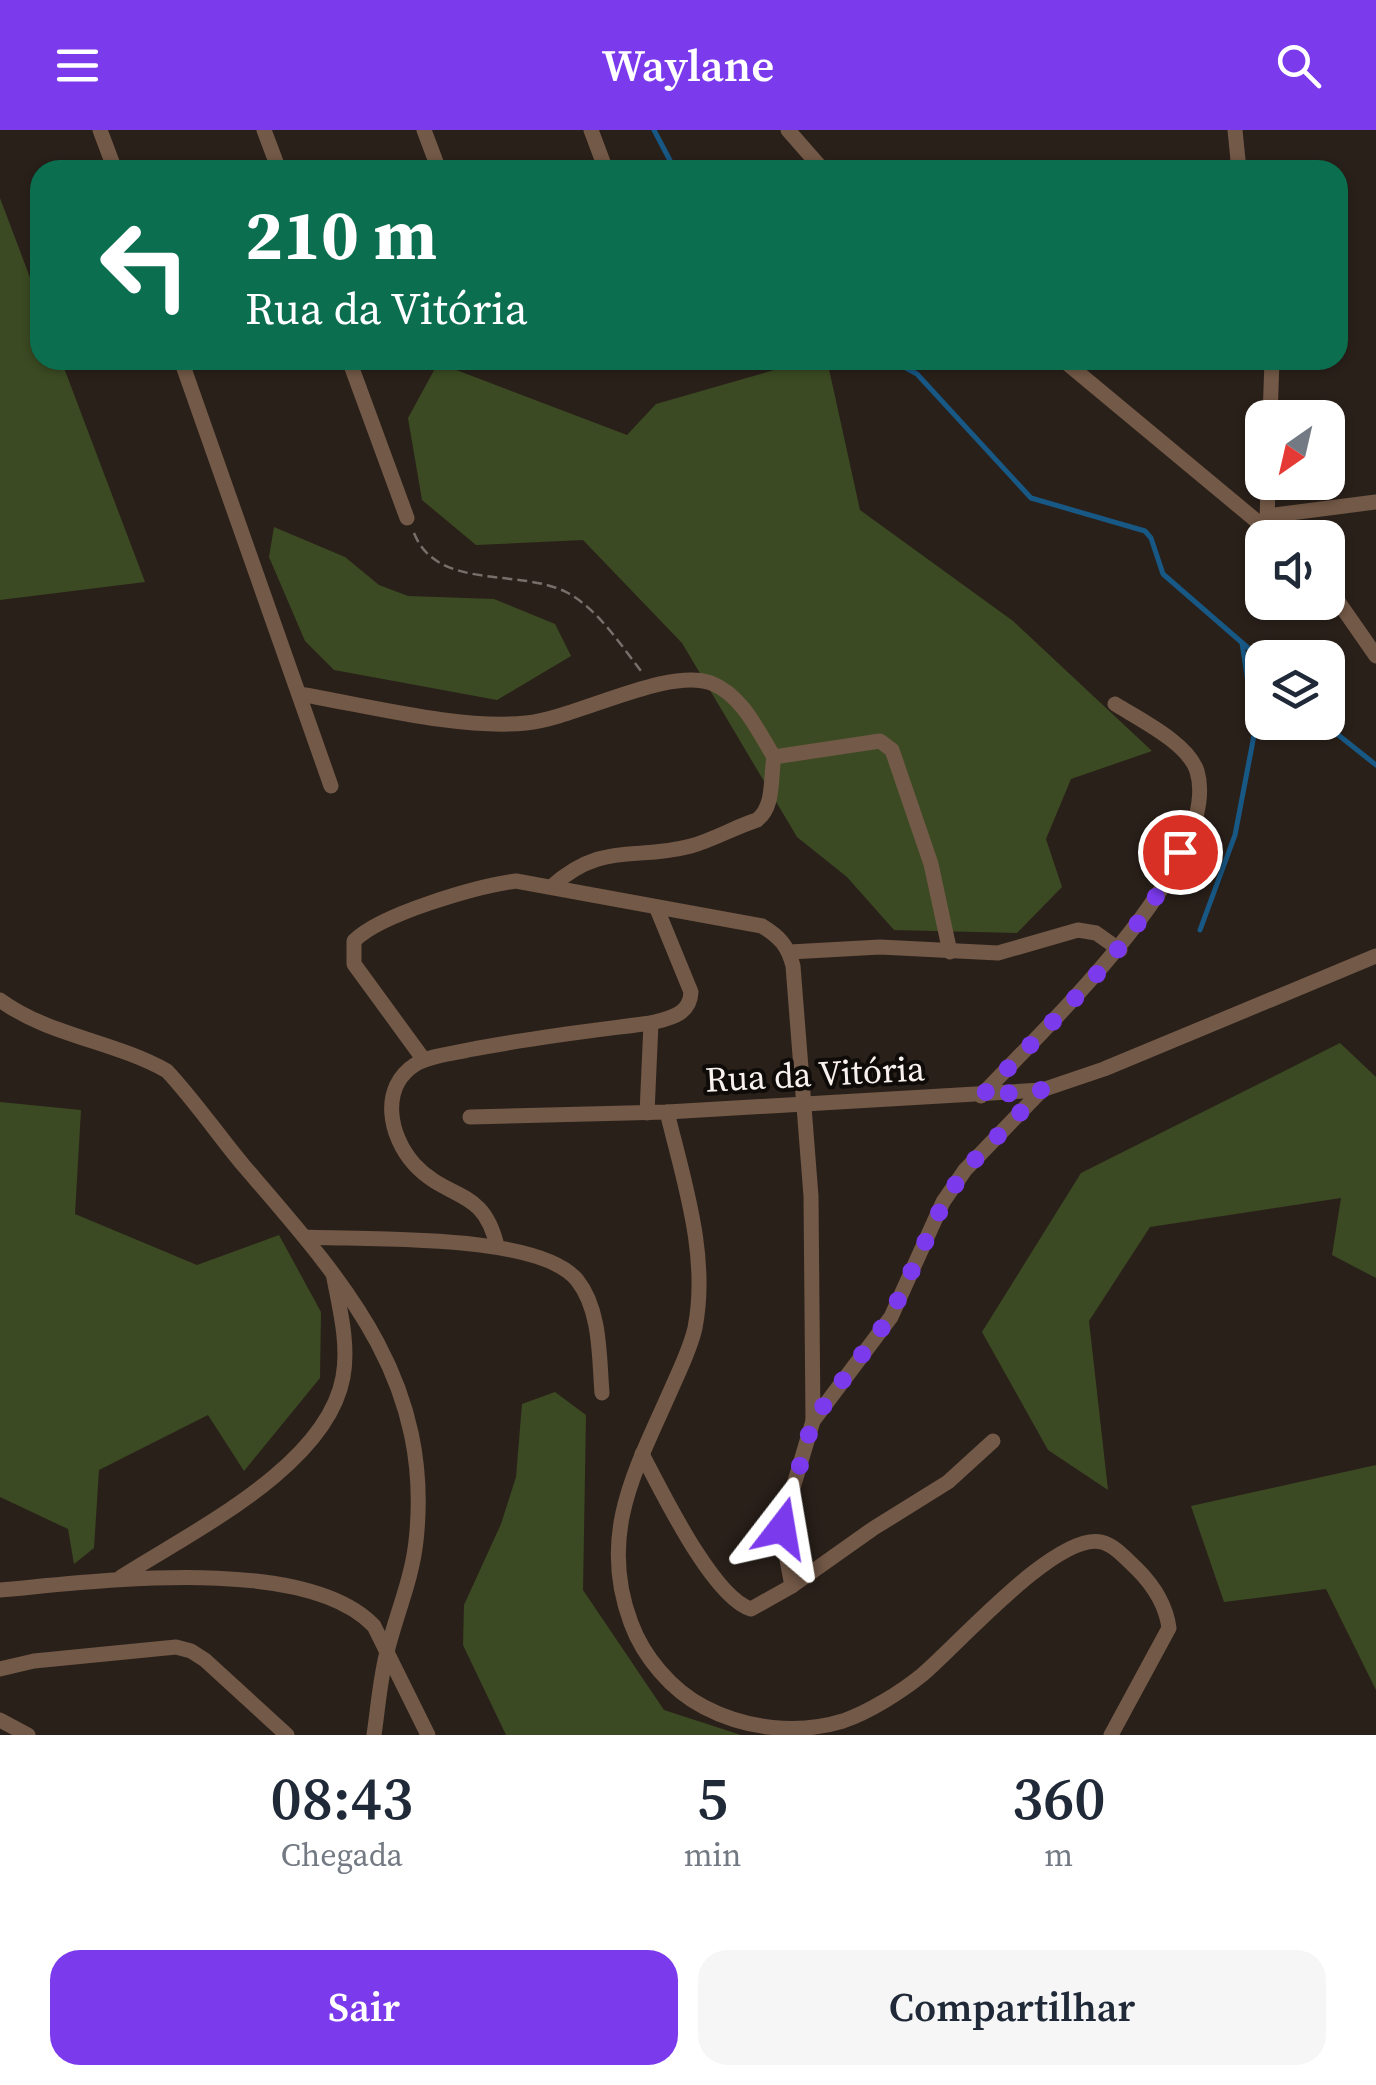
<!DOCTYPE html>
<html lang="pt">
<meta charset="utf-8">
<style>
:root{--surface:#fff;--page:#f6f6f7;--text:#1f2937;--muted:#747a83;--accent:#7c3aed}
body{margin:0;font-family:"Source Serif 4",serif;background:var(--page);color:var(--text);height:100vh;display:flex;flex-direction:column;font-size:38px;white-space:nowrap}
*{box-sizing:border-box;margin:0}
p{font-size:32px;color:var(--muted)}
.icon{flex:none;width:55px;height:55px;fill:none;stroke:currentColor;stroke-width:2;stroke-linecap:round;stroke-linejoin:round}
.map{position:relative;height:1605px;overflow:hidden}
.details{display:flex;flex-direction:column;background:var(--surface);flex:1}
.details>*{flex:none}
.hud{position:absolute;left:30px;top:30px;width:1318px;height:210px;border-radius:30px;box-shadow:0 2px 8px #0004;background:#0b6e4f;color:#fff;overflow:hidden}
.needle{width:65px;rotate:214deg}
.controls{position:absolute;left:1245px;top:270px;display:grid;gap:20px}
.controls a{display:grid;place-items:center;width:100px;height:100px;border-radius:20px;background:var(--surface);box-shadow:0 2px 8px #0004;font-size:50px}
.pin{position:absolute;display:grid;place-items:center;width:85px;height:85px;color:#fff;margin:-42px;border:5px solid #fff;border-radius:50%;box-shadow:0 2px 10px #0007}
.me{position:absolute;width:110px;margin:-55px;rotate:14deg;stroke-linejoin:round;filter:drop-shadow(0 0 8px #0008)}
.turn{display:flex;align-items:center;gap:35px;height:210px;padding:0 50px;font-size:45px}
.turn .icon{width:130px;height:130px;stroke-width:2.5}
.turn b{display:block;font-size:70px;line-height:85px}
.eta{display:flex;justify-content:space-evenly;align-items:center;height:170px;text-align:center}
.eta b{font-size:60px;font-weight:600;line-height:70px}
.primary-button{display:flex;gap:20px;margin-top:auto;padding:20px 50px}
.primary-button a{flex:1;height:115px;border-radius:30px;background:var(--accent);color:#fff;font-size:40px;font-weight:600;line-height:115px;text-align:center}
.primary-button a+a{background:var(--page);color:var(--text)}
header{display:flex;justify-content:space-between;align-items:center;height:130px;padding:0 50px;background:var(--accent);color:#fff;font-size:45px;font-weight:600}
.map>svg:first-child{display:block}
.green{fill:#3b4a22}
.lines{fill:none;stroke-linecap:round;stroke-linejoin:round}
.stream{stroke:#175885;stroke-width:5}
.path{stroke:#786f6a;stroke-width:2.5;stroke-dasharray:10 5;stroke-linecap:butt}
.minor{stroke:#735947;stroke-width:15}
.route{stroke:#7c3aed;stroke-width:18;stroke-dasharray:0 32.4}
.labels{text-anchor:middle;stroke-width:8;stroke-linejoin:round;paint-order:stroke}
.street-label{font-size:35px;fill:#f8f1ed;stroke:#0f0b08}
</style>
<header><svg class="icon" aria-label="menu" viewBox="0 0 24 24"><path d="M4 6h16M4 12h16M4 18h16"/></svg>Waylane<svg class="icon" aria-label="search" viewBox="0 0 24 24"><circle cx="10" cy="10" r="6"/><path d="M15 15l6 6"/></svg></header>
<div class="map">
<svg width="1376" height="1605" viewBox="0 0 1376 1605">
<rect width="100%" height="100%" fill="#2a201a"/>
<g class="green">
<path d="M0,68l40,106v56h21l84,222 -145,18z"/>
<path d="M809,230h18l33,150 153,111 139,130 -81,28 -25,60 16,48 -45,46 -123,-3 -47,-53 -50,-40 -115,-194 -99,-103 -107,5 -54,-45 -14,-82 30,-55 189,72 29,-31z"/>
<path d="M274,397l71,30 34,28 29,11 86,3 61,25 16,32 -74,44 -163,-30 -29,-29 -36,-84z"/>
<path d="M1340,913l36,34v201l-44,-23 9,-57 -191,29 -61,94 19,169 -60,-40 -66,-118 99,-159z"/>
<path d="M0,972l81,8 -6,104 122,51 82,-30 42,77 -1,66 -76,93 -36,-56 -109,55 -5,78 -20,16 -6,-35 -68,-32z"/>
<path d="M555,1262l31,23 -3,175 81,120 77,25h-235l-43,-90 1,-40 37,-81 15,-47 6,-73z"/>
<path d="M1376,1335v225l-50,-101 -102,13 -33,-96z"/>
</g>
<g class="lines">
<g class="stream">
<path d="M654,0l21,40"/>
<path d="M891,230l26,14 114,124 114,33 6,7 12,36 99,86"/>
<path d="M1322,592l54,43"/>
<path d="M1200,800l35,-95 20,-105 -13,-87"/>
</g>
<path class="path" d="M414,403c23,58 104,35 152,59 31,16 54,52 75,79"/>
<g class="minor">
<path d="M100,0l15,40"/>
<path d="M264,0l15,40"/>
<path d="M424,0l15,40"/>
<path d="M591,0l15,40"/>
<path d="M788,0l35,40"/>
<path d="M1235,0l4,40"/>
<path d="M181,230l150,426"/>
<path d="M349,230l58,158"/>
<path d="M1063,230l214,178"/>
<path d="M1270,288l2,-58"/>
<path d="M1267,386l109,-14"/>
<path d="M1267,394l1,-42"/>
<path d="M1328,457l48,69"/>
<path d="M299,564c66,11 162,36 227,29 51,-5 141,-56 185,-40 31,12 47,48 63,74l106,-16 12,9 39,114 19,88"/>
<path d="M551,757c51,-46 83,-26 140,-41 22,-6 44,-19 66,-26 18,-14 13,-42 17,-63"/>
<path d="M790,822l90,-5 118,6 80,-23 18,3 24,17"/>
<path d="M0,870c49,36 114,41 167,71 28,30 51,64 77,95 98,114 190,213 172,375 -4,38 -20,74 -29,111 -7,27 -9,56 -13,83"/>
<path d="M424,930l-70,-96v-23c26,-27 124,-55 162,-60l246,45c18,11 26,20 31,40l18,230 2,225"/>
<path d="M981,966c58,-63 243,-234 216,-325 -9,-28 -58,-52 -82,-67"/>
<path d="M667,982c17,70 42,144 28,216 -5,22 -16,43 -25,64 -35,79 -72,143 -39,231 12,33 40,67 73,84 42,22 94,28 139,14 26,-9 58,-29 79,-46 34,-28 134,-143 179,-133 14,3 26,18 36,27 16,16 29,36 32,59l-58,107"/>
<path d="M647,983l4,-90c19,-5 39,-8 40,-31l-34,-83"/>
<path d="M470,987l197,-5 375,-22 62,-21 272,-113"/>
<path d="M306,1107c61,3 233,-4 271,43 24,30 22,77 25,113"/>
<path d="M497,1116c-14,-60 -48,-44 -83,-82 -25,-28 -35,-77 2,-100 15,-9 36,-10 52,-14 60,-12 122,-19 183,-27"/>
<path d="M642,1324c19,36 71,144 109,155l41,-23 82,-58 74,-46 45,-41"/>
<path d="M121,1447c72,-46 206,-111 222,-200 6,-32 -3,-67 -9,-99"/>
<path d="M792,1456l-11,-58 32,-107 78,-104 52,-115 22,-32 77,-80"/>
<path d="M0,1460c93,-8 305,-37 374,36l54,109"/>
<path d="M0,1539l34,-8 142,-14 15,4 14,9 82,75"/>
<path d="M0,1590l28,15"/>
</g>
</g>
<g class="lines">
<path class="route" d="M782,1398l31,-108 77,-103 54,-115 21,-32 77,-80 -60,6c70,-77 154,-148 198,-244"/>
</g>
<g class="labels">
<g class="street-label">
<text transform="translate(815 944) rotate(-3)" y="12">Rua da Vitória</text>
</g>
</g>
</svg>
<div class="controls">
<a><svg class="needle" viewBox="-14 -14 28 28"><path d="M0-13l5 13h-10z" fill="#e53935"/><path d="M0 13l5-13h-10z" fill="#747a83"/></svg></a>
<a><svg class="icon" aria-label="sound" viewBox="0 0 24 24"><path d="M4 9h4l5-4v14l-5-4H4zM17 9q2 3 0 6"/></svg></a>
<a><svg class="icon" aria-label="layers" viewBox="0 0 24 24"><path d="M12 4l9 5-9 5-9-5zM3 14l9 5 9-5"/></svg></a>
</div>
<div class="pin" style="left:1180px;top:722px;background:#d93025"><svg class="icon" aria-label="arrive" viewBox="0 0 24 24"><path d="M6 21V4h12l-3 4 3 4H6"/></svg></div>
<svg class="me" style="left:782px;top:1398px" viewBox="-20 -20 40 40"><path d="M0-17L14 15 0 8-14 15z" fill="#7c3aed" stroke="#fff" stroke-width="4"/></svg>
<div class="hud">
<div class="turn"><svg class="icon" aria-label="left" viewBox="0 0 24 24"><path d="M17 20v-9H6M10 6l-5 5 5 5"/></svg><div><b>210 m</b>Rua da Vitória</div></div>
</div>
</div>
<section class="details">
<div class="eta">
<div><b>08:43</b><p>Chegada</p></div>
<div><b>5</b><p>min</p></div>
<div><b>360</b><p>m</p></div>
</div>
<div class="primary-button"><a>Sair</a><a>Compartilhar</a></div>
</section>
